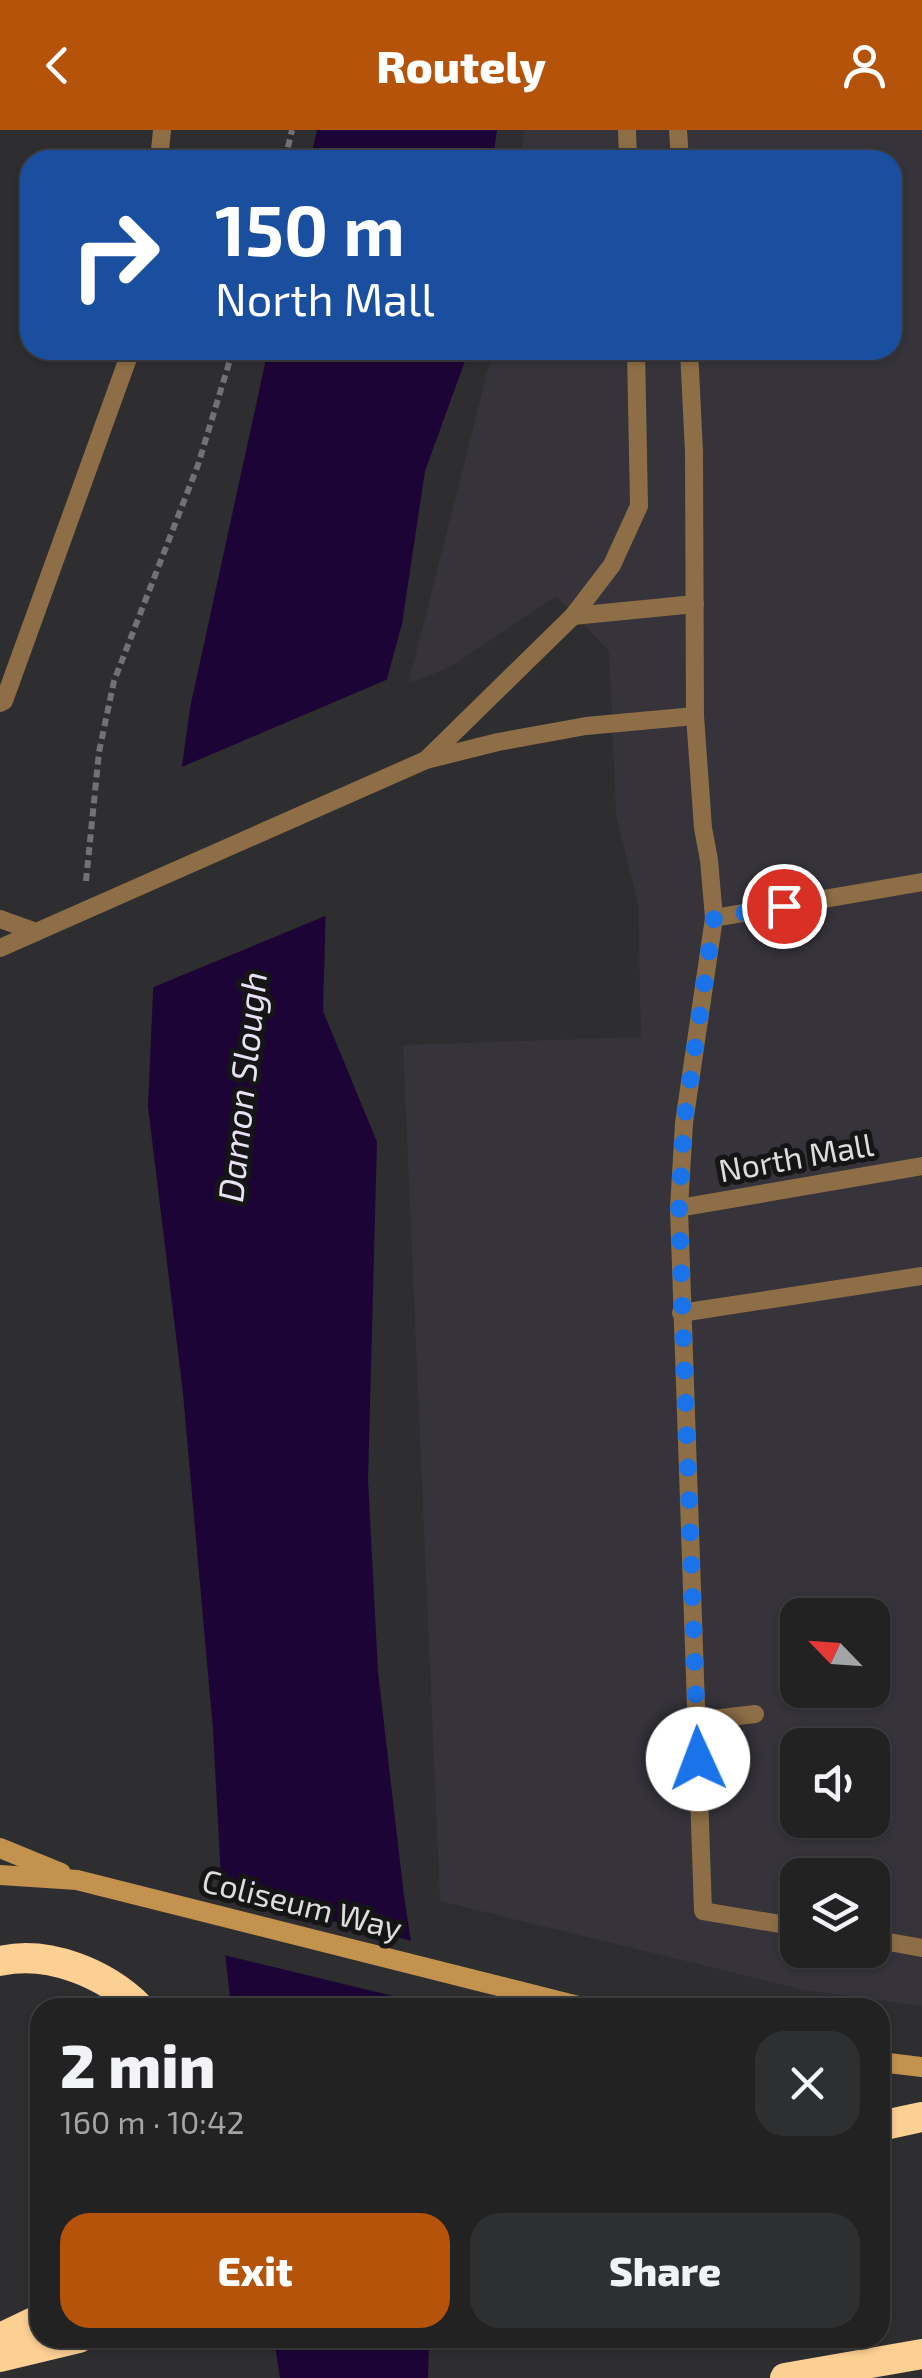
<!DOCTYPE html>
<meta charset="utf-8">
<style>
:root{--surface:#222223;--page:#2e2f30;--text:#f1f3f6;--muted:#a2a4a6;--line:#3f3f41;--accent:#b45309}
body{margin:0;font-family:"Exo 2",sans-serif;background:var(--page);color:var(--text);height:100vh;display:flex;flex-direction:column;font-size:38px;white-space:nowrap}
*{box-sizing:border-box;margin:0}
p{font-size:32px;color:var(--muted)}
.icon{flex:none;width:55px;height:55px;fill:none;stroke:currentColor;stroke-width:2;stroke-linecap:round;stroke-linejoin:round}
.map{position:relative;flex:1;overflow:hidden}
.side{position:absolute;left:30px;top:1868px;width:860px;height:350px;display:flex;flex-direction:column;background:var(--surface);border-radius:30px;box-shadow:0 2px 8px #0004,0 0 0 2px var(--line)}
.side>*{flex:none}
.hud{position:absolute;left:20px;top:20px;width:882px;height:210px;border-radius:30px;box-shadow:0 2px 8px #0004,0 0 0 2px var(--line);background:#1a4fa0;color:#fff;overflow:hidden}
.needle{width:65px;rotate:295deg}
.fabs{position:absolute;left:780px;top:1468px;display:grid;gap:20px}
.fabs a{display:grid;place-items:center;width:110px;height:110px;border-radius:20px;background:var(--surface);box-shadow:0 2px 8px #0004,0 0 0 2px var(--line);font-size:50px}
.pin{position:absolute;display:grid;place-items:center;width:85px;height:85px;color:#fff;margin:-42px;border:5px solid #fff;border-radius:50%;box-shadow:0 2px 10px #0007}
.me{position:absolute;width:110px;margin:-55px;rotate:358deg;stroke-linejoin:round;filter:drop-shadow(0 0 8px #0008)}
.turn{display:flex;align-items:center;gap:35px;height:210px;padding:0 30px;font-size:45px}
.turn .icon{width:130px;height:130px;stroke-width:2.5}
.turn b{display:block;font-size:70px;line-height:85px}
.round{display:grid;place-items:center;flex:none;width:105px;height:105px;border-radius:30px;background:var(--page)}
.head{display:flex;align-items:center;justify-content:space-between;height:170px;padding:0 30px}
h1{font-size:60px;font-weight:800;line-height:75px}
.action{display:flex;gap:20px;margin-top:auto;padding:20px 30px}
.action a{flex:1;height:115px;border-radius:30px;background:var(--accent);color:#fff;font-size:40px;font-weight:800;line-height:115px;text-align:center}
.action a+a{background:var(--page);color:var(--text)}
header{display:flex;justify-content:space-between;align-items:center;height:130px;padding:0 30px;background:var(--accent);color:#fff;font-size:45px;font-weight:800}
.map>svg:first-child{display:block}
.built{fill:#36333b;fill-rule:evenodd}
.water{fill:#1d0436}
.pier{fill:#2e2d2f}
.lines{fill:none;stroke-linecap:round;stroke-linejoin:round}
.path{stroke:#727173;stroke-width:6;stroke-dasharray:8 5;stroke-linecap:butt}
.lane{stroke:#8d6e46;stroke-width:18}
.secondary{stroke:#c3924f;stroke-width:20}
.highway{stroke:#fccf93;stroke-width:30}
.route{stroke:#1a73e8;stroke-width:18;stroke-dasharray:0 32.4}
.labels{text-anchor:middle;stroke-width:10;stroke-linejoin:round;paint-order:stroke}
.street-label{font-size:32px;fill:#deddde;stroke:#161516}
.water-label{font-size:35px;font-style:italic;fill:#e7e1f3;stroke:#161516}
</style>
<header><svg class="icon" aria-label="back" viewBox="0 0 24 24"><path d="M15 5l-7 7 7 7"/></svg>Routely<svg class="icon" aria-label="person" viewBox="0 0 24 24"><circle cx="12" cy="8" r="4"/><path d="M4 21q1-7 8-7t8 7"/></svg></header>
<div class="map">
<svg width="922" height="2248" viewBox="0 0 922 2248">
<rect width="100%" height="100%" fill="#2e2d2f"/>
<path class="built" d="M524,0h398v1876l-118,-16 -364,-89 -37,-856 238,-8 -3,-134 -22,-88 -7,-164 -53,-55 -104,70 -44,18 85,-334h399v-190h-372zM798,1485h74v75h-74zM798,1615h74v75h-74zM798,1745h74v75h-74z"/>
<g class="water">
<path d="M317,0h180l-4,30h-183z"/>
<path d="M268,220h201l-44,121 -23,153 -76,277 -3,110 54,131 -9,337 10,193 26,224 17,111 -190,1 -6,-56 -12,-222 -30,-337 -35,-286 6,-137 36,-262z"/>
<path d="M274,2208h155l-1,40h-148z"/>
</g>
<g class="pier">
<path d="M393,547l-62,225 -1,12 -181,75 28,-220z"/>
<path d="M216,1762l200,50 10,62 -206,-50z"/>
</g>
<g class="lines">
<g class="path">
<path d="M285,30l7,-30"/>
<path d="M86,751l13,-129 15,-71 84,-216 35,-115"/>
</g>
<g class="lane">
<path d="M627,0l1,30"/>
<path d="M678,0l2,30"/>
<path d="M159,30l3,-30"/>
<path d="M689,220l5,102 1,264 8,112 6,32 5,58 -30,205 -5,85 24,703 95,16"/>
<path d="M573,486l122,-12"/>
<path d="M0,573l4,-2 127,-351"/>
<path d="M427,629l146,-143 39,-51 27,-59 -3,-156"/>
<path d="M714,788l208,-36"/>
<path d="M0,789l36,13"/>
<path d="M0,818l426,-188 72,-18 88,-16 109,-10"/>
<path d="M679,1078l243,-42"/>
<path d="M681,1183l241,-37"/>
<path d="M696,1591l59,-7"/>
<path d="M872,1809l50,9"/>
</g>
<g class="secondary">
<path d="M0,1718l61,25"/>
<path d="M0,1745l77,5 509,128"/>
<path d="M880,1932l42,5"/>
</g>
<g class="highway">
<path d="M0,1831c48,-11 105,12 140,47"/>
<path d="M880,1996l42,-9"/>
<path d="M0,2208l40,-19"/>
<path d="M0,2227l79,-19"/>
<path d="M785,2248l137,-24"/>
</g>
</g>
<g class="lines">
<path class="route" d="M698,1629l-19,-551 5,-85 30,-205 70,-12"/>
</g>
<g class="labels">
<g class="street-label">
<text transform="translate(796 1028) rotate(-10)" y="11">North Mall</text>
<text transform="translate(302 1775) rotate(14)" y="11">Coliseum Way</text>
</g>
<g class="water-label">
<text transform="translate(243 957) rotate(-84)" y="12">Damon Slough</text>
</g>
</g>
</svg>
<div class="fabs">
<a><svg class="needle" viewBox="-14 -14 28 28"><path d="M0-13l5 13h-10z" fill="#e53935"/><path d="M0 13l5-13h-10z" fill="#a2a4a6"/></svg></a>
<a><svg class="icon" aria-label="sound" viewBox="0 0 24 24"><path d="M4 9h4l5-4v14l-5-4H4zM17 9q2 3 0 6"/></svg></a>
<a><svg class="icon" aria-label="layers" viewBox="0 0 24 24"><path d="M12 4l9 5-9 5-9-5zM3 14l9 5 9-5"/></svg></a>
</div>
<div class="pin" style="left:784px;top:776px;background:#d93025"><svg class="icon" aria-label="arrive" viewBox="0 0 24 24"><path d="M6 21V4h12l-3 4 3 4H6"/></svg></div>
<svg class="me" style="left:698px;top:1629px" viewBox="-20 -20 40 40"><circle r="19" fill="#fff"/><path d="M0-13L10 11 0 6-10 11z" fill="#1a73e8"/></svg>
<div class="hud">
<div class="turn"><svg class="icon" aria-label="right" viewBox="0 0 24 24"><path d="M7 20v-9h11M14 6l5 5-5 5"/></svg><div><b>150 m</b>North Mall</div></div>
</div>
<section class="side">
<div class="head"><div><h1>2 min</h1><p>160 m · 10:42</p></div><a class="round"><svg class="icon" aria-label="close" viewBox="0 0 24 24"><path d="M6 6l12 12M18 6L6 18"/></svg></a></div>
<div class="action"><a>Exit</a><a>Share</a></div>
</section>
</div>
